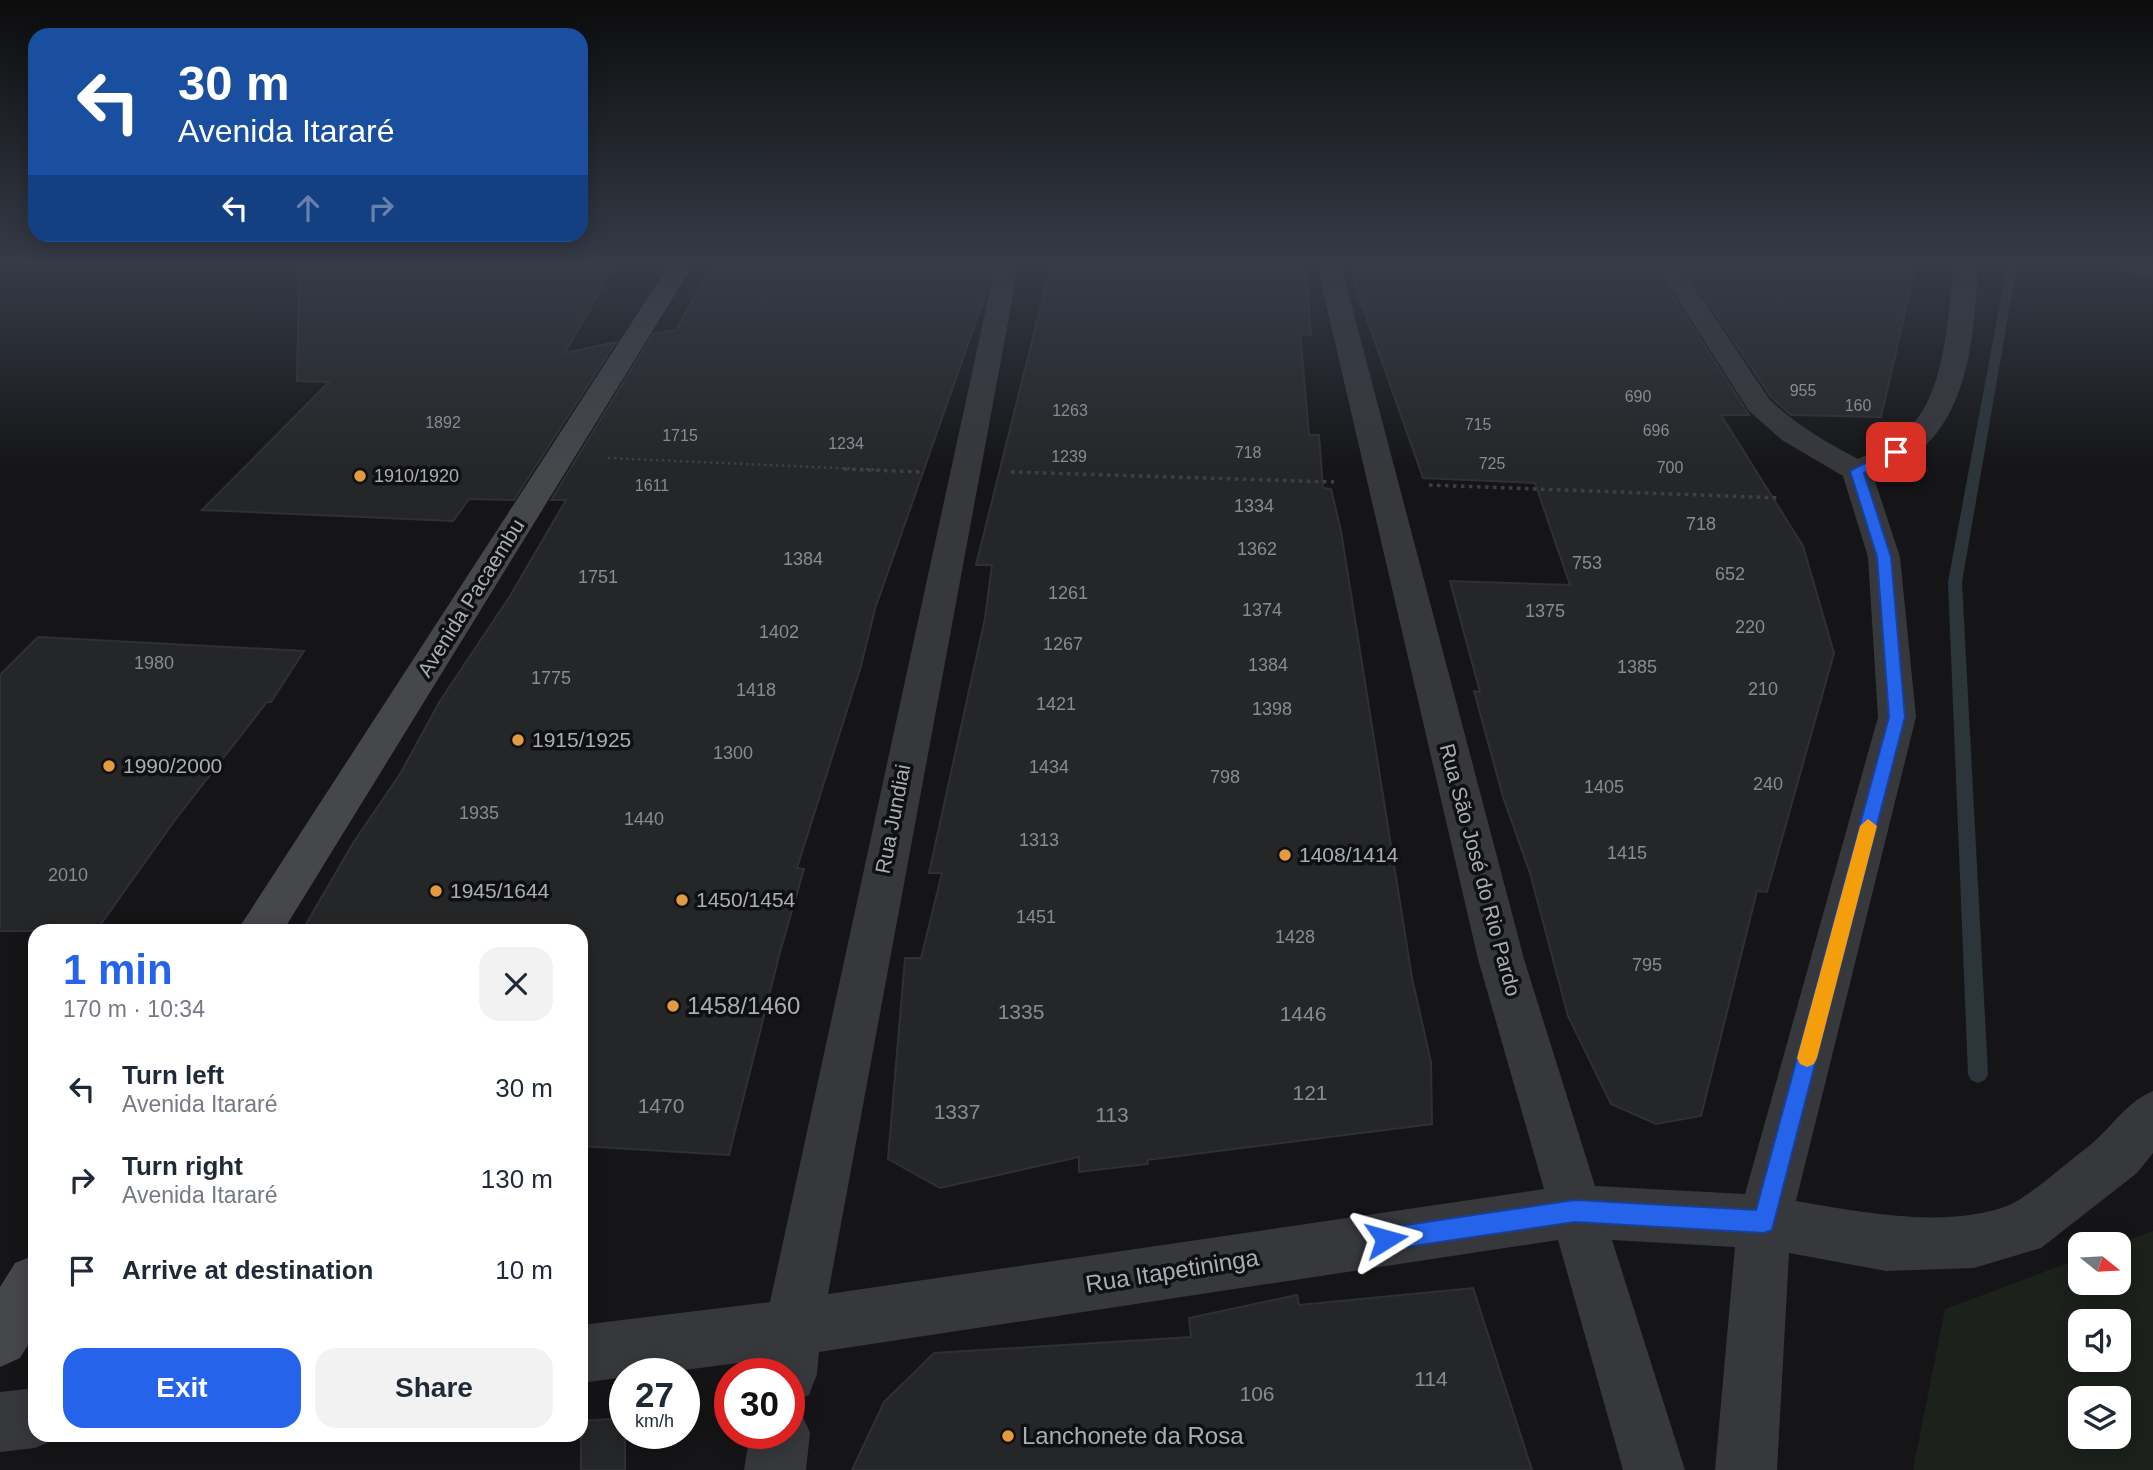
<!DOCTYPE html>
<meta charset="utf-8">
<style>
:root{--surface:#fff;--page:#f2f2f3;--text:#1f2937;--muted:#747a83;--accent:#2563eb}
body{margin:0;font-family:Helvetica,sans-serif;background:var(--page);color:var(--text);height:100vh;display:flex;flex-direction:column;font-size:26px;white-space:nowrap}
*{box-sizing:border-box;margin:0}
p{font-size:23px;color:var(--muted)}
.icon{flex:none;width:38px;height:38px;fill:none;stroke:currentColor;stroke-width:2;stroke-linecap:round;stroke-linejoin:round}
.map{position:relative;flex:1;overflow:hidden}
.drawer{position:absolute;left:28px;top:924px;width:560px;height:518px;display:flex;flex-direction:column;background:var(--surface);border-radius:21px;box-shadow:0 4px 18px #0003}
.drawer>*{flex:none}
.guide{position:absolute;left:28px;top:28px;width:560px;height:214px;border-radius:21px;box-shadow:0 4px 18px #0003;background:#1a4fa0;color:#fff;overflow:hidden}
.needle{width:46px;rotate:108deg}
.fabs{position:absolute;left:2068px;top:1232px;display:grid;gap:14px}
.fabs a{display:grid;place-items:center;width:63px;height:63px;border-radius:14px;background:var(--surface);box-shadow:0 4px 18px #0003;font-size:35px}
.speed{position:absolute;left:609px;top:1358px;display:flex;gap:14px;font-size:35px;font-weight:700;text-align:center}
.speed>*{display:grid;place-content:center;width:91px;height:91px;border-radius:50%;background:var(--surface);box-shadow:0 4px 18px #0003;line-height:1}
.speed small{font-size:18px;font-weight:400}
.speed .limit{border:10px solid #d22;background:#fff;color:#111}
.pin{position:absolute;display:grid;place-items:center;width:60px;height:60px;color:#fff;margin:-30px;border-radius:14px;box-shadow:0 4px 10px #0006}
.me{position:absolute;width:77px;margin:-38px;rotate:82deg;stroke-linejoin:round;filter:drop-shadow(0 0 5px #0008)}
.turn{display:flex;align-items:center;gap:24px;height:147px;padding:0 35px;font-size:32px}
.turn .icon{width:91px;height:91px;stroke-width:2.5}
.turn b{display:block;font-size:49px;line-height:60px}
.lanes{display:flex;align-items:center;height:66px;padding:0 35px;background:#0003;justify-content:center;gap:35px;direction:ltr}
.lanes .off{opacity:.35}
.round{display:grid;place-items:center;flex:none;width:74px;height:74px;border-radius:21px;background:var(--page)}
.overview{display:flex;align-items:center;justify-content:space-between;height:119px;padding:0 35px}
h1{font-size:42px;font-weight:700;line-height:52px;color:var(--accent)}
.button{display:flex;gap:14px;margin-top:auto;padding:14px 35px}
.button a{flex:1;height:80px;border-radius:21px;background:var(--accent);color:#fff;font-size:28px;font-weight:700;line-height:80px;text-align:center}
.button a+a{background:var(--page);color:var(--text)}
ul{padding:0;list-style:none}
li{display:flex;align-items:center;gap:21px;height:91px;padding:0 35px}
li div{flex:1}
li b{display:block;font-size:26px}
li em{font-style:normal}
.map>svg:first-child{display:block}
.green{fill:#1c211c;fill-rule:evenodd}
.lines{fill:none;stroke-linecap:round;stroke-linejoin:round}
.stream{fill:#2c353a;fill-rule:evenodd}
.building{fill:#252628;stroke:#2f3033;stroke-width:2}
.path-far1{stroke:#3d3f42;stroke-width:2.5;stroke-dasharray:2.5 3.5;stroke-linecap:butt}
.path{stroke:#3d3f42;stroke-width:3.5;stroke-dasharray:3.5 4.5;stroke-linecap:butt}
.minor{fill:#37383c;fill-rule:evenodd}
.secondary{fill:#45474b;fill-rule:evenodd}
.route{fill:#2563eb;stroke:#184099;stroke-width:2}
.slow{fill:#f59e0b}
.poi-dot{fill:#e39a41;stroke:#101012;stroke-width:2.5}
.labels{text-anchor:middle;stroke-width:7;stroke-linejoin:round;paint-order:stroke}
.far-number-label{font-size:16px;fill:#878c92}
.far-poi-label{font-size:18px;fill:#a8aeb6;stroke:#101012;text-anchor:start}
.number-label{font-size:18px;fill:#878c92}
.street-label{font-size:21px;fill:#a8aeb6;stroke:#101012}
.poi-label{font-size:21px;fill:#a8aeb6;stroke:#101012;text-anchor:start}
.near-number-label{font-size:21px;fill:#878c92}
.near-poi-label{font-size:24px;fill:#a8aeb6;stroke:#101012;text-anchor:start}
.near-street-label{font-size:24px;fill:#a8aeb6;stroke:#101012}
</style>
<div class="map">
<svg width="2153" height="1470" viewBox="0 0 2153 1470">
<rect width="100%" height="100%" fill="#151517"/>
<path class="green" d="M2153,1231v239h-240l32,-161 136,-51v25h38v-39h-2zM2081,1321h38v39h-38zM2081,1398h38v39h-38z"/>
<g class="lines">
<path class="stream" d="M2007,265h10l-55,317 26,492 -3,6 -7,3 -7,-3 -3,-6 -20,-492z"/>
</g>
<g class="building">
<path d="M299,265h316l-50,88 51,-11 -102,158 -45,-1 -16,22 -251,-11 127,-128 -32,-1z"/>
<path d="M712,265h277l-1,22 -113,322 -14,57 -64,202 7,1 -24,83 -51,203 -148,-9v-215h-279l51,-88 47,-69 40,-73 70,-105 56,-96h-15l102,-166 23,-4z"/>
<path d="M1051,265h255l5,70 -11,-1 9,101h10l4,53 8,1 10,42 71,447 19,84 1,62 -285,36 1,4 -69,8v-15l-139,31 -52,-29 17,-201h16l21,-85h-13l56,-255 7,-53h-16z"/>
<path d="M1348,265h305l96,150h-28l82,131 31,107 -67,239 -10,-1 -56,225 -45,8 -45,-20 -43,-88 -38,-143 -27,-76 -29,-106 6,1 -30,-111 120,4 -35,-102 -112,-5z"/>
<path d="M1683,265h233l-35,152 -90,-2 -20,-18z"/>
<path d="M38,637l266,14 -33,51h-4l-92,118 -79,111h-96v-256z"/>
<path d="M1473,1288l59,182h-680l32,-68 50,-49 257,-16 -2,-19 108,-23 2,10z"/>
<path d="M625,1418v52h-44v-49z"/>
</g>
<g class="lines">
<path class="path-far1" d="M608,458l275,12"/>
<g class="path">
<path d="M844,469l77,3"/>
<path d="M1011,472l324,10"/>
<path d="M1429,485l352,13"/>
</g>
<g class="minor">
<path d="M992,265h24l-2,25 -186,1004 716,-105 -66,-230 -161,-694h24l183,694 71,227 150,8 133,-477 -10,-160 -25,-81 -61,-36 -33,-29 -93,-146h24l89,134c27,26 57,43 89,60 16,-7 34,-14 47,-26 42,-39 42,-115 49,-168h24c-3,58 -7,138 -53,181 -14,14 -34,21 -52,29l27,82 16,160 -120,484c64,11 149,28 211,5 21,-8 58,-42 78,-57 25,-18 39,-46 68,-58v62l-16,20 -96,75 -67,20 -88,3 -97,-18 -12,217h-62l20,-223 -123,-7 73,230h-62l-65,-230 -739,112 -2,22 -8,21 -20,8v-29h-30l2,-14 -107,14h-29v3l-44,6v-58l189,-23 220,-1012z"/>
<path d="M2118,265h35v15l-31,-10z"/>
<path d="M35,1388v47h23l-2,4 -21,9 -35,4v-60z"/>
<path d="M789,1407l12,5 9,21 -4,37h-62l6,-37h39z"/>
</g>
<g class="secondary">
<path d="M669,265h24l-410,666h-46z"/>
<path d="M35,1255v79l-15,24 -20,9v-80l15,-24z"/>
</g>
</g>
<linearGradient id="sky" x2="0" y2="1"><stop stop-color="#0c0c0d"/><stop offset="0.56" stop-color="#353b47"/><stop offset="1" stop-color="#353b47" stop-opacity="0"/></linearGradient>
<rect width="2153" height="470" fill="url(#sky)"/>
<path class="route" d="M1892,449l11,3 -39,21 27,84 14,160 -133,513 -8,3 -189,-11 -189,28 -8,-3 -3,-8 3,-8 8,-3 189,-28 181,10 133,-493 -12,-160 -27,-86z"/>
<path class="slow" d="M1868,819l9,7 -60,232 -3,6 -7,3 -7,-3 -3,-6 63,-232z"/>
<g class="poi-dot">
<circle cx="360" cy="476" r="7"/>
<circle cx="518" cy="740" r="7"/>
<circle cx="109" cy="766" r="7"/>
<circle cx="1285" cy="855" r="7"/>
<circle cx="436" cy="891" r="7"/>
<circle cx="682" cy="900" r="7"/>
<circle cx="673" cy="1006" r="7"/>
<circle cx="1008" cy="1436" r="7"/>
</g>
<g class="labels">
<g class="far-number-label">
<text x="1803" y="396">955</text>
<text x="1638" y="402">690</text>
<text x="1858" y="411">160</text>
<text x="1070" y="416">1263</text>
<text x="443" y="428">1892</text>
<text x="1478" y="430">715</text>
<text x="1656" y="436">696</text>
<text x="680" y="441">1715</text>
<text x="846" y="449">1234</text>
<text x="1248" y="458">718</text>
<text x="1069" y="462">1239</text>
<text x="1492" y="469">725</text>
<text x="1670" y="473">700</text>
<text x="652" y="491">1611</text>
</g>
<g class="far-poi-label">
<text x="374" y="482">1910/1920</text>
</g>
<g class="number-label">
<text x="1254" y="512">1334</text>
<text x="1701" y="530">718</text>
<text x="1257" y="555">1362</text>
<text x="803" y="565">1384</text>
<text x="1587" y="569">753</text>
<text x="1730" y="580">652</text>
<text x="598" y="583">1751</text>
<text x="1068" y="599">1261</text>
<text x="1262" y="616">1374</text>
<text x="1545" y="617">1375</text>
<text x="1750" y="633">220</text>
<text x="779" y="638">1402</text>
<text x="1063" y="650">1267</text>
<text x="154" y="669">1980</text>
<text x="1268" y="671">1384</text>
<text x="1637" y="673">1385</text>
<text x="551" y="684">1775</text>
<text x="1763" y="695">210</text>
<text x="756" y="696">1418</text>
<text x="1056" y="710">1421</text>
<text x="1272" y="715">1398</text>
<text x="733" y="759">1300</text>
<text x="1049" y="773">1434</text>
<text x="1225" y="783">798</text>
<text x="1768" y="790">240</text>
<text x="1604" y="793">1405</text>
<text x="479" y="819">1935</text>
<text x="644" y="825">1440</text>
<text x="1039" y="846">1313</text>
<text x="1627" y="859">1415</text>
<text x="68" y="881">2010</text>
<text x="1036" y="923">1451</text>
<text x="1295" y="943">1428</text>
<text x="1647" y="971">795</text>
</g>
<g class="street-label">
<text transform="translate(471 598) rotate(-58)" y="7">Avenida Pacaembu</text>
<text transform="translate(893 819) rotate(-79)" y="7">Rua Jundiai</text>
<text transform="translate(1480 870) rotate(75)" y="7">Rua São José do Rio Pardo</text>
</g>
<g class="poi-label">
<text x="532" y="747">1915/1925</text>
<text x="123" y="773">1990/2000</text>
<text x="1299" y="862">1408/1414</text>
<text x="450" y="898">1945/1644</text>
<text x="696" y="907">1450/1454</text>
</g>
<g class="near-number-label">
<text x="1021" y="1019">1335</text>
<text x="1303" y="1021">1446</text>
<text x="1310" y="1100">121</text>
<text x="661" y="1113">1470</text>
<text x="957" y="1119">1337</text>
<text x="1112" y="1122">113</text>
<text x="1431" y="1386">114</text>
<text x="1257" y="1401">106</text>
</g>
<g class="near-poi-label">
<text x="687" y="1014">1458/1460</text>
<text x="1022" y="1444">Lanchonete da Rosa</text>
</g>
<g class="near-street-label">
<text transform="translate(1172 1271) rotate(-9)" y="8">Rua Itapetininga</text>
</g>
</g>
</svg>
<div class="fabs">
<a><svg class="needle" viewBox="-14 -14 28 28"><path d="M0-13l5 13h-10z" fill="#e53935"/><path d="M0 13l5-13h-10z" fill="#747a83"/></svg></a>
<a><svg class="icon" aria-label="sound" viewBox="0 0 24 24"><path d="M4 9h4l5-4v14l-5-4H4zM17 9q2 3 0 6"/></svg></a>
<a><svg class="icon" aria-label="layers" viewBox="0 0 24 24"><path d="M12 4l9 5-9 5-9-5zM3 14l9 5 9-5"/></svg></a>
</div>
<div class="speed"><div>27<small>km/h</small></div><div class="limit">30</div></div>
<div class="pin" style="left:1896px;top:452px;background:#d93025"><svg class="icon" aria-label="arrive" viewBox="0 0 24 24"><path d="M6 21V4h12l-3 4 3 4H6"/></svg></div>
<svg class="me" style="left:1386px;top:1239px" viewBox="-20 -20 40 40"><path d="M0-17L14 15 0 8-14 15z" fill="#2563eb" stroke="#fff" stroke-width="4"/></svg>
<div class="guide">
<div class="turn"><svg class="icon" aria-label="left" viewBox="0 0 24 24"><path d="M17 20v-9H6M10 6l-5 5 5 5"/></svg><div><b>30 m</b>Avenida Itararé</div></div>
<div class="lanes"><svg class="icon" aria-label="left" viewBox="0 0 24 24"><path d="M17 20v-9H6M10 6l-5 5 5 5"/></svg><svg class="icon off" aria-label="ahead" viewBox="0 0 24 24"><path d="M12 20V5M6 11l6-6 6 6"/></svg><svg class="icon off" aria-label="right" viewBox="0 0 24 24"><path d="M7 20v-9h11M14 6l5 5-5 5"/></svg></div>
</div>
<section class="drawer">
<div class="overview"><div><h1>1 min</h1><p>170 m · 10:34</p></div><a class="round"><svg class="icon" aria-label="close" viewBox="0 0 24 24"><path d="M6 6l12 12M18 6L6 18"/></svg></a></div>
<ul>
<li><svg class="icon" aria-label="left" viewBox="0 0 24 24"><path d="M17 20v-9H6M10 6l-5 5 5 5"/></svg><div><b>Turn left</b><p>Avenida Itararé</p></div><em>30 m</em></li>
<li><svg class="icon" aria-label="right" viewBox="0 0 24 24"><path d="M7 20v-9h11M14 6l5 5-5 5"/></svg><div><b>Turn right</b><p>Avenida Itararé</p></div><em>130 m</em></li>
<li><svg class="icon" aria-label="arrive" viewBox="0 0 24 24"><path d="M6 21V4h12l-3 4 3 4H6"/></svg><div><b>Arrive at destination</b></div><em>10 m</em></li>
</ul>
<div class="button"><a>Exit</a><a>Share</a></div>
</section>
</div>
